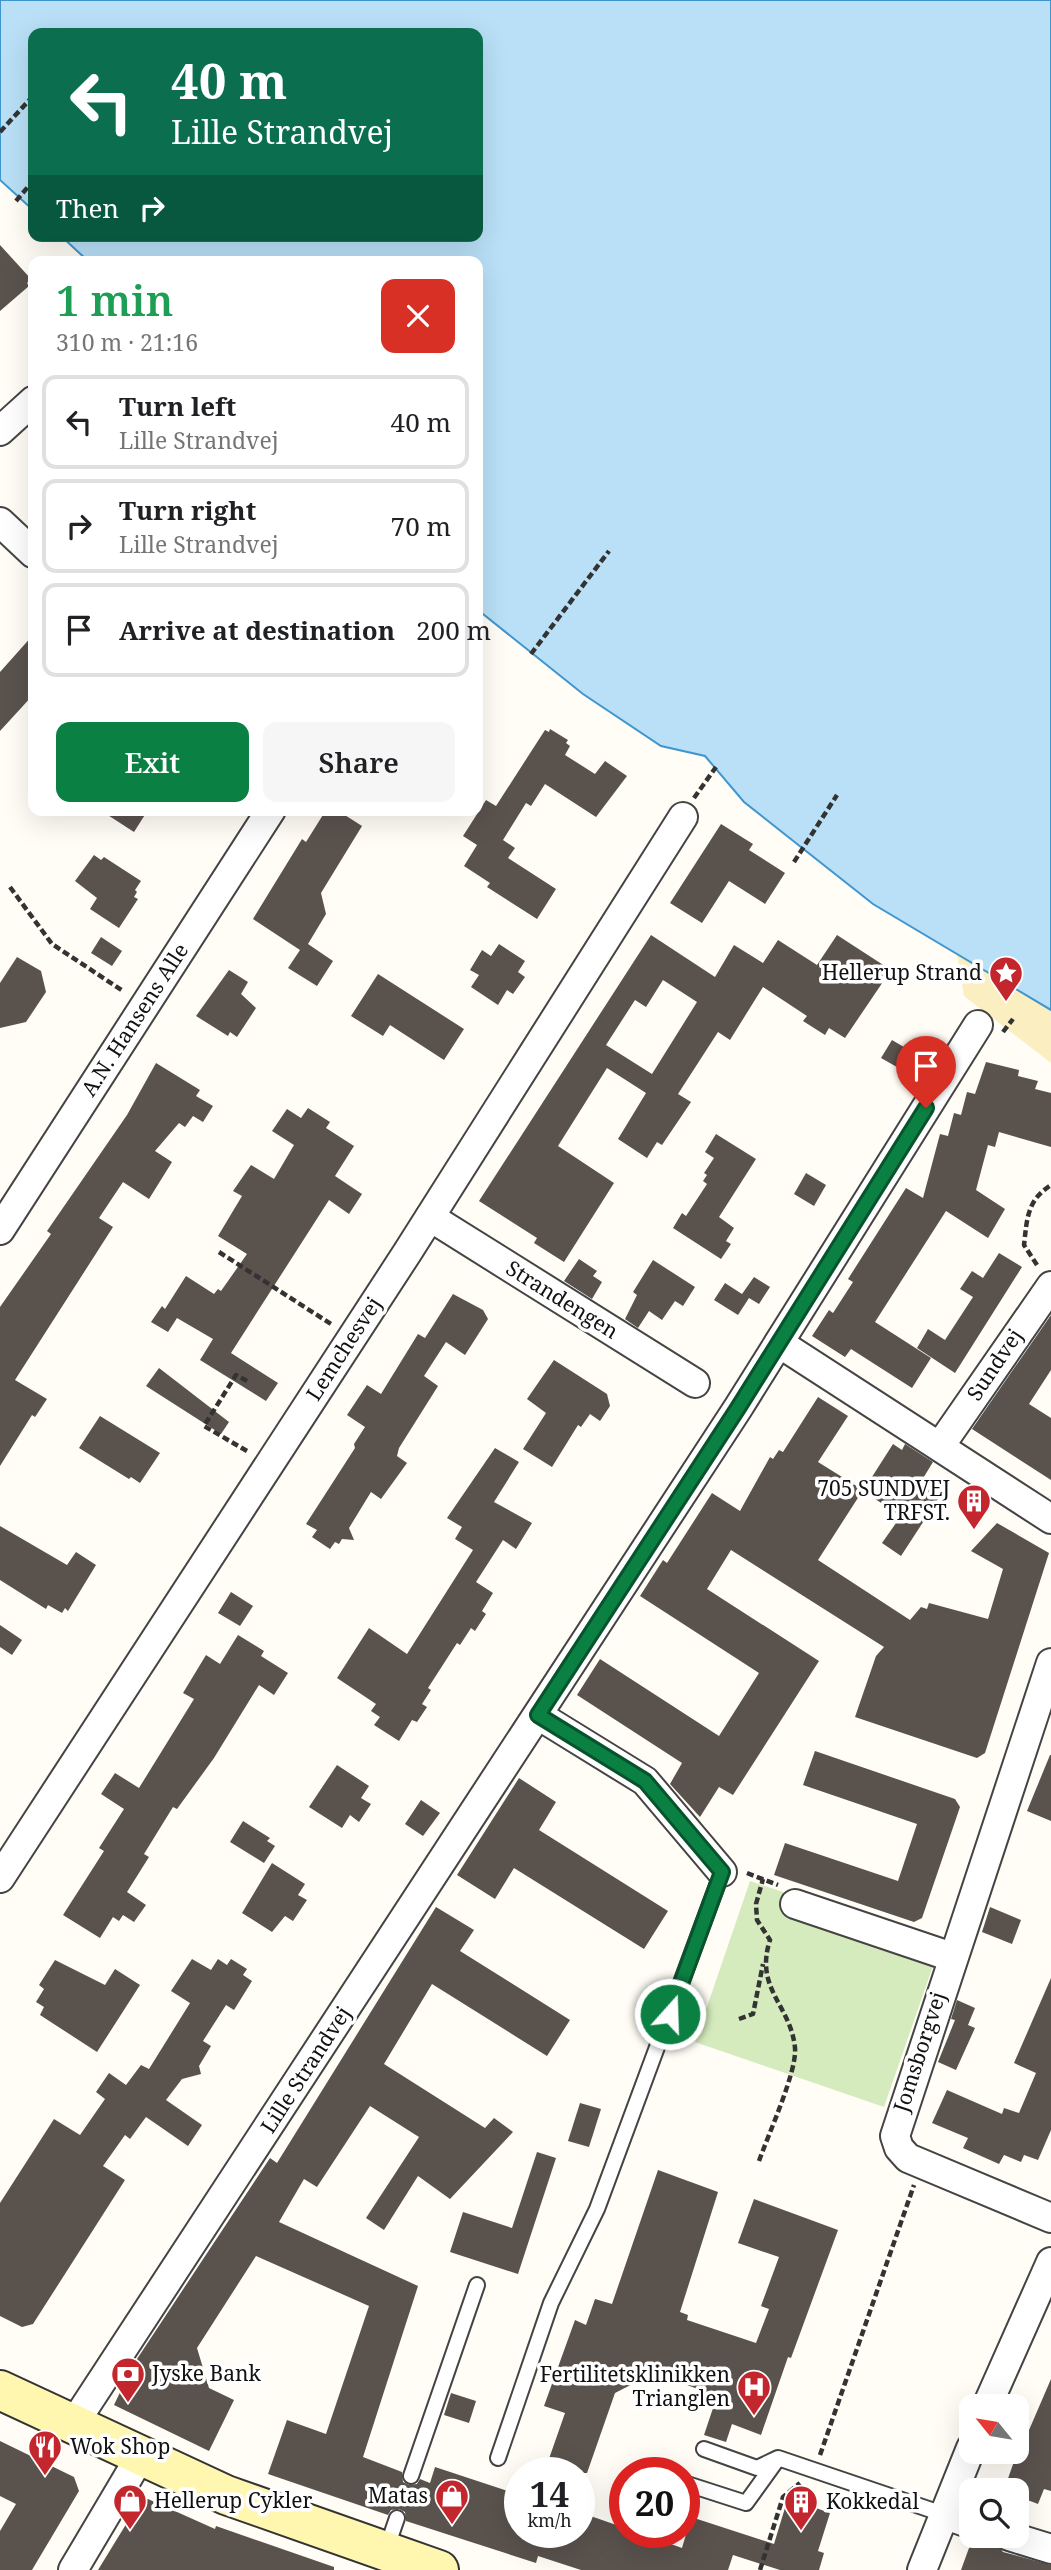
<!DOCTYPE html>
<meta charset="utf-8">
<style>
:root{--surface:#fff;--page:#f6f6f6;--text:#202124;--muted:#757577;--line:#e0e0e0;--accent:#0b8043}
body{margin:0;font-family:"Noto Serif",serif;background:var(--page);color:var(--text);height:100vh;display:flex;flex-direction:column;font-size:26px;white-space:nowrap}
*{box-sizing:border-box;margin:0}
p{font-size:23px;color:var(--muted)}
.icon{flex:none;width:38px;height:38px;fill:none;stroke:currentColor;stroke-width:2;stroke-linecap:round;stroke-linejoin:round}
.map{position:relative;flex:1;overflow:hidden}
.side{position:absolute;left:28px;top:256px;width:455px;height:560px;display:flex;flex-direction:column;background:var(--surface);border-radius:14px;box-shadow:0 7px 28px #0002}
.side>*{flex:none}
.guide{position:absolute;left:28px;top:28px;width:455px;height:214px;border-radius:14px;box-shadow:0 7px 28px #0002;background:#0b6e4f;color:#fff;overflow:hidden}
.needle{width:46px;rotate:300deg}
.fabs{position:absolute;left:959px;top:2394px;display:grid;gap:14px}
.fabs a{display:grid;place-items:center;width:70px;height:70px;border-radius:14px;background:var(--surface);box-shadow:0 7px 28px #0002;font-size:35px}
.speed{position:absolute;left:504px;top:2457px;display:flex;gap:14px;font-size:35px;font-weight:700;text-align:center}
.speed>*{display:grid;place-content:center;width:91px;height:91px;border-radius:50%;background:var(--surface);box-shadow:0 7px 28px #0002;line-height:1}
.speed small{font-size:18px;font-weight:400}
.speed .limit{border:10px solid #d22;background:#fff;color:#111}
.pin{position:absolute;display:grid;place-items:center;width:60px;height:60px;color:#fff;margin:-72px -30px;border-radius:50% 50% 50% 0;rotate:-45deg;box-shadow:0 0 7px #0007}
.pin .icon{rotate:45deg}
.me{position:absolute;width:77px;margin:-38px;rotate:20deg;stroke-linejoin:round;filter:drop-shadow(0 0 5px #0008)}
.turn{display:flex;align-items:center;gap:24px;height:147px;padding:0 28px;font-size:32px}
.turn .icon{width:91px;height:91px;stroke-width:2.5}
.turn b{display:block;font-size:49px;line-height:60px}
.then{display:flex;align-items:center;height:66px;padding:0 28px;background:#0003;gap:14px;font-size:26px}
.round{display:grid;place-items:center;flex:none;width:74px;height:74px;border-radius:14px;background:var(--page)}
.summary{display:flex;align-items:center;justify-content:space-between;height:119px;padding:0 28px}
h1{font-size:42px;font-weight:600;line-height:52px;color:#1e9e55}
.primary-button{display:flex;gap:14px;margin-top:auto;padding:14px 28px}
.primary-button a{flex:1;height:80px;border-radius:14px;background:var(--accent);color:#fff;font-size:28px;font-weight:600;line-height:80px;text-align:center}
.primary-button a+a{background:var(--page);color:var(--text)}
ul{padding:0;list-style:none}
li{display:flex;align-items:center;gap:21px;height:94px;margin:0 14px 10px;padding:0 14px;border:4px solid var(--line);border-radius:14px}
li div{flex:1}
li b{display:block;font-size:26px}
li em{font-style:normal}
.map>svg:first-child{display:block}
.green{fill:#d5ebbd}
.sand{fill:#fbeec1}
.water{fill:#b9e0f7;stroke:#3f96cf;stroke-width:2}
.building{fill:#5a524d;fill-rule:evenodd}
.lines{fill:none;stroke-linecap:round;stroke-linejoin:round}
.lane-casing{stroke:#444;stroke-width:18}
.street-casing{stroke:#444;stroke-width:32}
.secondary-casing{stroke:#333;stroke-width:42}
.path{stroke:#333;stroke-width:4.5;stroke-dasharray:7 3.5;stroke-linecap:butt}
.lane{stroke:#fff;stroke-width:14}
.street{stroke:#fff;stroke-width:28}
.secondary{stroke:#fff6b0;stroke-width:38}
.route-casing{stroke:#07532c;stroke-width:18}
.route{stroke:#0b8043;stroke-width:12}
.labels{text-anchor:middle;stroke-width:7;stroke-linejoin:round;paint-order:stroke}
.poi-label{font-size:21px;fill:#111;stroke:#fff;text-anchor:end}
.street-label{font-size:21px;fill:#111;stroke:#fff}
</style>
<div class="map">
<svg width="1051" height="2570" viewBox="0 0 1051 2570">
<rect width="100%" height="100%" fill="#fffdf5"/>
<path class="green" d="M750,1881l39,13 -6,17 151,52 -50,144 -189,-65z"/>
<path class="sand" d="M957,954l94,56v53l-87,-67z"/>
<path class="water" d="M0,0h1051v1010l-178,-106 -129,-102 -39,-46 -44,-10 -78,-52 -105,-84v-349h-390l-27,-25h417v-203h-445v177l-33,-30z"/>
<g class="building">
<path d="M0,245l31,34 -4,4 2,3 -29,25z"/>
<path d="M33,635v60l-33,36v-59z"/>
<path d="M550,729l18,11 -2,3 4,3 -5,9 30,19 10,-13 22,15 -31,41 -51,-33 -14,22 -5,-3 -23,37 12,8 -7,10 48,31 -19,30 -50,-32 3,-4 -26,-17 13,-21 -14,-9 23,-36 10,6 49,-76 4,2z"/>
<path d="M100,810h48l-14,22z"/>
<path d="M326,810h11l25,16 -41,67 5,21 -18,30 25,17 -16,25 -29,-18 12,-18 -47,-31 49,-80 4,3z"/>
<path d="M721,824l32,20 -4,6 36,23 -20,31 -36,-23 -27,42 -32,-20z"/>
<path d="M94,855l7,5 3,-3 37,24 -6,9 2,2 -3,5 4,2 -19,29 -29,-19 7,-11 -22,-17z"/>
<path d="M651,935l64,42 19,-32 29,18 15,-23 39,25 20,-30 54,35 -46,68 -16,-10 -4,7 -22,-14 4,-5 -44,-29 -33,53 -12,-8 -40,62 13,8 -29,43 -5,-3 -10,16 -29,-19 28,-46 -39,-25 -49,78 56,37 -50,79 -30,-19 3,-5 -58,-37zM663,980l34,22 -45,72 -46,-29 29,-45 11,7z"/>
<path d="M101,937l21,14 -10,15 -21,-13z"/>
<path d="M499,944l26,17 -7,11 7,5 -12,17 -6,-4 -9,15 -27,-18 8,-12 -9,-5 12,-20 9,6z"/>
<path d="M17,957l24,14 5,21 -20,30 -26,6v-45z"/>
<path d="M229,970l19,12 -7,12 15,14 -19,29 -7,-5 -2,4 -32,-20z"/>
<path d="M378,974l86,55 -20,31 -54,-35 -7,11 -32,-20z"/>
<path d="M892,1040l22,13 -10,18 -23,-13z"/>
<path d="M986,1062l33,8 -1,6 20,5 -3,8 16,4v54l-52,-15 -4,15 -7,-2 -12,45 29,19 -17,29 -42,-27 -71,111 56,36 -19,30 -61,-39 -6,8 -33,-21 17,-26 4,3 20,-31 -5,-3 58,-91 17,10 17,-64 8,2 6,-23 7,2 6,-23 8,2z"/>
<path d="M156,1063l44,27 -4,6 17,10 -10,16 -10,-6 -8,11 -6,-4 -24,28 17,11 -23,37 -26,-17 -24,36 14,9 -98,153 32,19 -12,18 -3,-2 -32,51v-159l51,-73 -4,-3 80,-116z"/>
<path d="M308,1108l22,14 -4,6 28,18 -19,30 27,18 -13,20 -20,-14 -98,153 47,30 -12,18 -66,-41 13,-21 -36,-21 -9,14 -17,-10 11,-16 3,3 21,-33 28,18 4,-5 3,2 26,-37 -29,-18 24,-40 -9,-5 18,-26 23,14 20,-34 -22,-14 15,-22 14,9z"/>
<path d="M716,1134l40,25 -37,58 15,11 -8,13 5,3 -10,15 -48,-31 9,-15 4,3 21,-32 -4,-3 4,-6 -3,-2 10,-15 -9,-6z"/>
<path d="M806,1173l20,12 -12,21 -20,-12z"/>
<path d="M999,1253l23,14 -67,106 -38,-25 11,-19 17,11 28,-43 -13,-8 12,-18 11,7z"/>
<path d="M579,1259l18,12 -4,5 9,6 -10,17 -28,-18z"/>
<path d="M653,1260l42,27 -12,19 -8,-5 -13,19 -13,-9 -11,17 -13,-9 12,-24 -4,-3z"/>
<path d="M754,1277l16,10 -11,17 -10,-6 -11,17 -24,-15 11,-17 17,11z"/>
<path d="M453,1294l30,16 5,9 -23,36 -19,-13 -22,34 14,10 -39,62 -2,8 10,7 -26,36 -10,-7 -22,36 5,12 -12,-1 -3,5 -4,-2 -5,7 -18,-12 5,-7 -11,-6 49,-76 -1,-4 11,-17 -18,-12 20,-30 14,9 37,-60 7,4z"/>
<path d="M1051,1315v55l-22,34 22,14v62l-79,-51z"/>
<path d="M554,1360l53,34 3,12 -10,15 -10,-7 -9,13 -3,-2 -26,42 -29,-18 23,-36 -19,-14z"/>
<path d="M159,1368l70,54 -8,12 -75,-48z"/>
<path d="M818,1397l30,19 -30,46 45,28 -45,70 92,60 11,-13 6,2 2,-6 59,16 15,-50 -32,-18 26,-28 52,30 -64,200 -8,5 -122,-41 21,-61 8,-9 -153,-97 -24,39 112,72 -86,134 -14,-8 -19,30 -30,-33 12,-21 -105,-68 23,-36 119,77 40,-63 -119,-77 23,-36 4,3 45,-70 28,18 30,-54 3,2 6,-9 4,2z"/>
<path d="M100,1416l60,37 -20,30 -9,-6 -2,2 -50,-31z"/>
<path d="M893,1444l9,6 3,-6 28,18 -11,18 20,13 -41,63 -19,-13 19,-27 -38,-25z"/>
<path d="M495,1448l24,14 -25,40 38,21 -16,26 -13,-9 -27,42 17,11 -11,18 4,3 -11,17 -4,-3 -11,17 -3,-2 -29,45 3,2 -9,14 5,3 -10,15 -5,-2 -13,21 -25,-16 6,-8 -9,-6 5,-7 -39,-26 32,-50 38,26 66,-104 -18,-11 7,-12 -15,-9z"/>
<path d="M0,1526l67,39 9,-13 20,13 -28,46 -3,-3 -3,5 -14,-8 -2,4 -46,-29z"/>
<path d="M231,1592l22,14 -13,20 -22,-13z"/>
<path d="M0,1625l22,15 -10,15 -12,-8z"/>
<path d="M238,1635l26,16 -3,5 27,17 -14,22 -15,-10 -45,73 -37,51 -4,-2 -29,47 5,3 -22,35 19,13 -12,17 -11,-7 -4,6 -6,-4 -13,21 -37,-23 41,-64 -5,-3 25,-39 -23,-15 14,-21 24,15 55,-89 -11,-6 23,-38 14,9z"/>
<path d="M815,1751l140,48 5,8 -38,111 -8,4 -140,-47 11,-32 113,38 19,-57 -114,-39z"/>
<path d="M1050,1755h1v66l-24,-10z"/>
<path d="M337,1765l32,21 -8,12 10,6 -12,18 -9,-7 -8,13 -33,-21z"/>
<path d="M519,1778l37,24 -17,28 129,81 -24,38 -130,-81 -19,31 -38,-24z"/>
<path d="M421,1800l19,13 -17,23 -18,-12z"/>
<path d="M243,1821l27,17 -3,3 8,5 -11,17 -34,-21z"/>
<path d="M272,1863l33,21 -7,11 9,5 -14,21 -8,-5 -13,16 -30,-19z"/>
<path d="M436,1907l38,23 -14,21 110,69 -23,36 -115,-72 -48,80 101,64 9,-10 19,14 -63,67 -32,-23 -34,54 -18,-12 53,-81 -49,-31 -53,81 -13,-8 -25,43 139,64 -55,171 39,15 1,10 6,3 8,-1 3,-5 10,4 5,-16 85,28v37h59v-20l46,16v4h12l45,16 9,-31 83,27 14,-46 42,15 -12,38 6,2 -5,17h-39l-47,-15 -5,15h-147l-43,-14 -2,7 -130,-42 -1,-9 -6,-3 -8,1 -3,5 -120,-41 19,-54 39,14 43,-128 -113,-50 -59,92 12,40 25,12 -25,51 -95,-46 19,-40 137,-207 7,5z"/>
<path d="M990,1907l31,13 -9,24 -30,-12z"/>
<path d="M192,1959l19,11 7,-11 9,6 4,-6 16,10 -4,6 9,6 -18,29 -8,-5 -23,36 8,5 -12,20 2,8 -19,5 -16,21 36,25 -14,21 -42,-29 -16,22 -5,-4 -22,31 22,14 -92,144 -11,3 -22,-11v-113l54,-84 26,16 25,-36 -9,-7 13,-19 17,12 15,-20 8,4 41,-66 -19,-12z"/>
<path d="M55,1960l50,25 10,-16 25,16 -43,67 -57,-37 4,-8 -8,-5 8,-13 -5,-4z"/>
<path d="M1051,1978v152l-13,30 -14,-5 -3,7 -17,-7 -5,9 -36,-16 5,-10 -36,-15 15,-33 55,24 2,-6 15,5 17,-40 -22,-10z"/>
<path d="M957,2000l18,8 -7,17 7,3 -19,42 -18,-8 17,-42 -4,-1z"/>
<path d="M580,2103l21,6 -12,38 -21,-6z"/>
<path d="M537,2152l19,6 -38,116 -68,-22 13,-40 49,16z"/>
<path d="M658,2170l60,22 -38,120 8,3 -1,5 69,23 13,-34 -8,-3 18,-49 -41,-14 16,-44 84,31 -47,128 -3,-1 -27,78 -29,-11 -6,18 -22,-7 13,-39 -63,-23 -39,20 -28,80h-43l21,-60 -21,-7 31,-86 11,5 9,-26 17,5z"/>
<path d="M1051,2379v112l-7,-2 -6,15 -21,-8v-6h-13l14,-40 2,1z"/>
<path d="M451,2393l25,8 -7,22 -25,-8z"/>
<path d="M0,2441l74,36 5,14 -47,79h-32v-39l16,-27 -16,-8z"/>
<path d="M148,2499l67,30 1,-3 118,41v3h-236l38,-62 -2,-4z"/>
<path d="M985,2537l8,2 10,13 48,13v5h-90l8,-22z"/>
</g>
<g class="lines">
<g class="lane-casing">
<g id="lane">
<path d="M704,2449l53,19 21,-10 168,57"/>
<path d="M498,2458l53,-155 46,-94 125,-337"/>
<path d="M411,2476l66,-191"/>
<path d="M684,2483l62,20 31,-43"/>
<path d="M386,2550l11,-32"/>
</g>
</g>
<g class="street-casing">
<g id="street">
<path d="M0,431l33,-30"/>
<path d="M0,522l33,31"/>
<path d="M430,1217l265,166"/>
<path d="M0,1230l271,-420"/>
<path d="M779,1343l272,176"/>
<path d="M940,1446l111,-160"/>
<path d="M1051,1663l-156,473 4,12 9,10 143,60"/>
<path d="M538,1715l107,66 77,91"/>
<path d="M0,1878l407,-625 276,-436"/>
<path d="M795,1904l157,53"/>
<path d="M987,2406l64,-144"/>
<path d="M73,2425l665,-1017 240,-383"/>
<path d="M946,2515l25,9"/>
<path d="M1009,2536l42,13"/>
<path d="M73,2570l67,-113"/>
<path d="M922,2570l49,-122"/>
</g>
</g>
<g class="secondary-casing">
<path id="secondary" d="M0,2390l226,105 213,75"/>
</g>
<g class="path">
<path d="M0,132l33,-36"/>
<path d="M16,201l17,-20"/>
<path d="M531,654l78,-103"/>
<path d="M694,798l22,-31"/>
<path d="M794,862l43,-67"/>
<path d="M10,887l42,57 71,47"/>
<path d="M1003,1032l10,-13"/>
<path d="M219,1252l112,72"/>
<path d="M1037,1265l-13,-20c3,-26 3,-45 27,-60"/>
<path d="M247,1451l-43,-25 32,-51 13,7"/>
<path d="M747,1873l31,12"/>
<path d="M739,2019l14,-5 10,-50"/>
<path d="M759,2161c9,-26 38,-89 36,-113 -4,-43 -41,-59 -25,-108l-13,-20 -1,-16 7,-25"/>
<path d="M820,2455l94,-270"/>
<path d="M760,2570l23,-73 17,-14"/>
</g>
<use href="#lane" class="lane"/>
<use href="#street" class="street"/>
<use href="#secondary" class="secondary"/>
</g>
<g class="lines">
<g class="route-casing">
<path id="route" d="M670,2014l52,-142 -77,-91 -107,-66 200,-307 188,-300"/>
</g>
<use href="#route" class="route"/>
</g>
<defs>
<g id="sight-pin" transform="scale(1.75)"><path d="M0 17L-7.5 6A9.5 9.5 0 1 1 7.5 6Z" fill="#c4262e" stroke="#fff"/><path d="M0-6L1.8-2.2L6-1.7L2.9 1.2L3.7 5.4L0 3.3L-3.7 5.4L-2.9 1.2L-6-1.7L-1.8-2.2Z" fill="#fff"/></g>
<g id="building-pin" transform="scale(1.75)"><path d="M0 17L-7.5 6A9.5 9.5 0 1 1 7.5 6Z" fill="#c4262e" stroke="#fff"/><path d="M-4-6H4V6H1V3H-1V6H-4ZM-2.5-4.3h1.7v1.8h-1.7ZM.8-4.3h1.7v1.8H.8ZM-2.5-1h1.7V.8h-1.7ZM.8-1h1.7V.8H.8Z" fill="#fff"/></g>
<g id="bank-pin" transform="scale(1.75)"><path d="M0 17L-7.5 6A9.5 9.5 0 1 1 7.5 6Z" fill="#c4262e" stroke="#fff"/><path d="M-6-4H6V4H-6ZM0-2.3a2.3 2.3 0 1 0 0 4.6a2.3 2.3 0 1 0 0-4.6Z" fill="#fff"/></g>
<g id="hospital-pin" transform="scale(1.75)"><path d="M0 17L-7.5 6A9.5 9.5 0 1 1 7.5 6Z" fill="#c4262e" stroke="#fff"/><path d="M-5-5h3v3.5h4V-5h3V5h-3V1.5h-4V5h-3Z" fill="#fff"/></g>
<g id="restaurant-pin" transform="scale(1.75)"><path d="M0 17L-7.5 6A9.5 9.5 0 1 1 7.5 6Z" fill="#c4262e" stroke="#fff"/><path d="M-5-6h1v4h1v-4h1v4h1v-4h1v5L-1.5 .5V6h-2V.5L-5-1ZM5-6V6H3V1.5H1.5Q1.5-4 5-6Z" fill="#fff"/></g>
<g id="shop-pin" transform="scale(1.75)"><path d="M0 17L-7.5 6A9.5 9.5 0 1 1 7.5 6Z" fill="#c4262e" stroke="#fff"/><path d="M-5-2.5h2.3a2.7 3.5 0 0 1 5.4 0H5L5.5 6h-11ZM-1.5-2.5h3a1.5 2.3 0 0 0-3 0Z" fill="#fff"/></g>
</defs>
<g fill-rule="evenodd">
<use href="#sight-pin" x="1006" y="973"/>
<use href="#building-pin" x="974" y="1501"/>
<use href="#bank-pin" x="128" y="2374"/>
<use href="#hospital-pin" x="754" y="2387"/>
<use href="#restaurant-pin" x="45" y="2447"/>
<use href="#shop-pin" x="452" y="2496"/>
<use href="#shop-pin" x="130" y="2501"/>
<use href="#building-pin" x="801" y="2502"/>
</g>
<g class="labels">
<g class="poi-label">
<text x="982" y="980">Hellerup Strand</text>
<text x="950" y="1496">705 SUNDVEJ<tspan x="950" dy="24">TRFST.</tspan></text>
<text x="152" y="2381" text-anchor="start">Jyske Bank</text>
<text x="730" y="2382">Fertilitetsklinikken<tspan x="730" dy="24">Trianglen</tspan></text>
<text x="70" y="2454" text-anchor="start">Wok Shop</text>
<text x="428" y="2503">Matas</text>
<text x="154" y="2508" text-anchor="start">Hellerup Cykler</text>
<text x="826" y="2509" text-anchor="start">Kokkedal</text>
</g>
<g class="street-label">
<text transform="translate(135 1020) rotate(-57)" y="7">A.N. Hansens Alle</text>
<text transform="translate(562 1300) rotate(32)" y="7">Strandengen</text>
<text transform="translate(344 1349) rotate(-57)" y="7">Lemchesvej</text>
<text transform="translate(995 1365) rotate(-56)" y="7">Sundvej</text>
<text transform="translate(920 2052) rotate(-72)" y="7">Jomsborgvej</text>
<text transform="translate(306 2070) rotate(-57)" y="7">Lille Strandvej</text>
</g>
</g>
</svg>
<div class="fabs">
<a><svg class="needle" viewBox="-14 -14 28 28"><path d="M0-13l5 13h-10z" fill="#e53935"/><path d="M0 13l5-13h-10z" fill="#757577"/></svg></a>
<a><svg class="icon" aria-label="search" viewBox="0 0 24 24"><circle cx="10" cy="10" r="6"/><path d="M15 15l6 6"/></svg></a>
</div>
<div class="speed"><div>14<small>km/h</small></div><div class="limit">20</div></div>
<div class="pin" style="left:926px;top:1108px;background:#d93025"><svg class="icon" aria-label="arrive" viewBox="0 0 24 24"><path d="M6 21V4h12l-3 4 3 4H6"/></svg></div>
<svg class="me" style="left:670px;top:2014px" viewBox="-20 -20 40 40"><circle r="17" fill="#0b8043" stroke="#fff" stroke-width="3"/><path d="M0-11L8 9 0 5-8 9z" fill="#fff"/></svg>
<div class="guide">
<div class="turn"><svg class="icon" aria-label="left" viewBox="0 0 24 24"><path d="M17 20v-9H6M10 6l-5 5 5 5"/></svg><div><b>40 m</b>Lille Strandvej</div></div>
<div class="then">Then<svg class="icon" aria-label="right" viewBox="0 0 24 24"><path d="M7 20v-9h11M14 6l5 5-5 5"/></svg></div>
</div>
<section class="side">
<div class="summary"><div><h1>1 min</h1><p>310 m · 21:16</p></div><a class="round" style="background:#d93025;color:#fff"><svg class="icon" aria-label="close" viewBox="0 0 24 24"><path d="M6 6l12 12M18 6L6 18"/></svg></a></div>
<ul>
<li><svg class="icon" aria-label="left" viewBox="0 0 24 24"><path d="M17 20v-9H6M10 6l-5 5 5 5"/></svg><div><b>Turn left</b><p>Lille Strandvej</p></div><em>40 m</em></li>
<li><svg class="icon" aria-label="right" viewBox="0 0 24 24"><path d="M7 20v-9h11M14 6l5 5-5 5"/></svg><div><b>Turn right</b><p>Lille Strandvej</p></div><em>70 m</em></li>
<li><svg class="icon" aria-label="arrive" viewBox="0 0 24 24"><path d="M6 21V4h12l-3 4 3 4H6"/></svg><div><b>Arrive at destination</b></div><em>200 m</em></li>
</ul>
<div class="primary-button"><a>Exit</a><a>Share</a></div>
</section>
</div>
